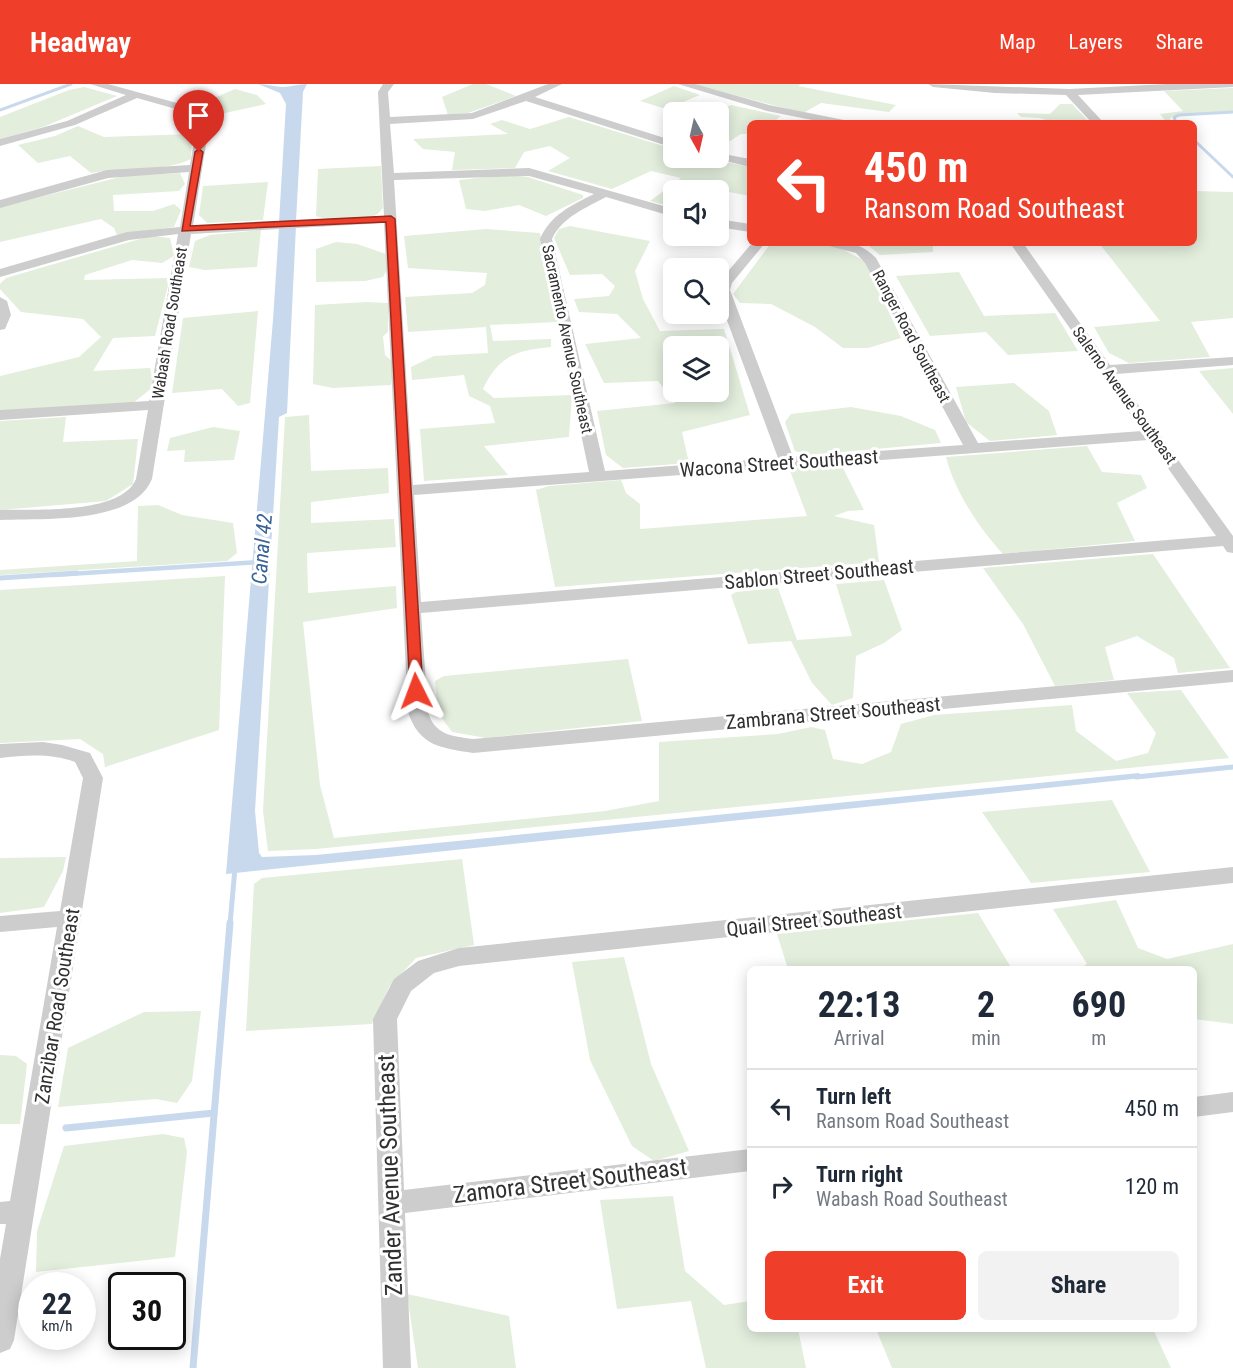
<!DOCTYPE html>
<style>
:root{--surface:#fff;--page:#f2f2f3;--text:#1f2937;--muted:#747a83;--line:#e0e1e3;--accent:#ef3e29}
body{margin:0;font-family:"Roboto Condensed",sans-serif;background:var(--page);color:var(--text);height:100vh;display:flex;flex-direction:column;font-size:22px;white-space:nowrap}
*{box-sizing:border-box;margin:0}
p{font-size:20px;color:var(--muted)}
.icon{flex:none;width:33px;height:33px;fill:none;stroke:currentColor;stroke-width:2;stroke-linecap:round;stroke-linejoin:round}
.map{position:relative;flex:1;overflow:hidden}
.panel{position:absolute;left:747px;top:882px;width:450px;height:366px;display:flex;flex-direction:column;background:var(--surface);border-radius:9px;box-shadow:0 3px 15px #0003}
.panel>*{flex:none}
.guide{position:absolute;left:747px;top:36px;width:450px;height:126px;border-radius:9px;box-shadow:0 3px 15px #0003;background:#ef3e29;color:#fff;overflow:hidden}
.needle{width:39px;rotate:172deg}
.controls{position:absolute;left:663px;top:18px;display:grid;gap:12px}
.controls a{display:grid;place-items:center;width:66px;height:66px;border-radius:9px;background:var(--surface);box-shadow:0 3px 15px #0003;font-size:30px}
.speed{position:absolute;left:18px;top:1188px;display:flex;gap:12px;font-size:30px;font-weight:700;text-align:center}
.speed>*{display:grid;place-content:center;width:78px;height:78px;border-radius:50%;background:var(--surface);box-shadow:0 3px 15px #0003;line-height:1}
.speed small{font-size:15px;font-weight:400}
.speed .limit{border:3px solid #111;border-radius:9px;background:#fff;color:#111}
.pin{position:absolute;display:grid;place-items:center;width:51px;height:51px;color:#fff;margin:-62px -26px;border-radius:50% 50% 50% 0;rotate:-45deg;box-shadow:0 0 6px #0007}
.pin .icon{rotate:45deg}
.me{position:absolute;width:66px;margin:-33px;rotate:357deg;stroke-linejoin:round;filter:drop-shadow(0 0 4px #0008)}
.turn{display:flex;align-items:center;gap:21px;height:126px;padding:0 18px;font-size:27px}
.turn .icon{width:78px;height:78px;stroke-width:2.5}
.turn b{display:block;font-size:42px;line-height:51px}
.eta{display:flex;justify-content:space-evenly;align-items:center;height:102px;text-align:center}
.eta b{font-size:36px;font-weight:700;line-height:42px}
.action{display:flex;gap:12px;margin-top:auto;padding:12px 18px}
.action a{flex:1;height:69px;border-radius:9px;background:var(--accent);color:#fff;font-size:24px;font-weight:700;line-height:69px;text-align:center}
.action a+a{background:var(--page);color:var(--text)}
ul{padding:0;list-style:none}
li{display:flex;align-items:center;gap:18px;height:78px;padding:0 18px;border-top:2px solid var(--line)}
li div{flex:1}
li b{display:block;font-size:22px}
li em{font-style:normal}
header{display:flex;align-items:center;gap:36px;box-sizing:border-box;height:84px;padding:0 30px;background:var(--accent);color:#fff}
header strong{font-size:28px}
nav{display:flex;gap:33px;margin-inline-start:auto;font-size:21px}
.map>svg:first-child{display:block}
.green{fill:#e3eedd;fill-rule:evenodd}
.water{fill:#c8d9ee}
.lines{fill:none;stroke-linecap:round;stroke-linejoin:round}
.stream-far3{stroke:#c8d9ee;stroke-width:3}
.stream-far2{stroke:#c8d9ee;stroke-width:4.5}
.stream-far1{stroke:#c8d9ee;stroke-width:5}
.stream{stroke:#c8d9ee;stroke-width:7}
.minor{fill:#cdcdcd;fill-rule:evenodd}
.route{fill:#ef3e29;stroke:#9b281b;stroke-width:1.5}
.labels{text-anchor:middle;stroke-width:6;stroke-linejoin:round;paint-order:stroke}
.far-street-label{font-size:16px;fill:#303030;stroke:#fff}
.street-label{font-size:20px;fill:#303030;stroke:#fff}
.water-label{font-size:21px;font-style:italic;fill:#386297;stroke:#fff}
.near-street-label{font-size:24px;fill:#303030;stroke:#fff}
</style>
<header>
<strong>Headway</strong>
<nav><a>Map</a><a>Layers</a><a>Share</a></nav>
</header>
<div class="map">
<svg width="1233" height="1284" viewBox="0 0 1233 1284">
<rect width="100%" height="100%" fill="#fff"/>
<g class="green">
<path d="M473,0h13l30,12 -48,17 -20,2 -6,-18z"/>
<path d="M693,0h108l-3,2 98,19 -7,7 -68,-9 -18,10z"/>
<path d="M674,2l26,9 -34,14 -26,-8z"/>
<path d="M84,3l33,9 -74,31 -43,12v-22l69,-27z"/>
<path d="M1233,4v23l-60,4 -3,4 4,4h-7l-7,-9 23,-3 -19,-20z"/>
<path d="M235,5l22,6 9,9 -50,11 -18,-10z"/>
<path d="M1060,20h12l17,18 -34,1 -15,-5 -19,-1 -4,-4 33,1z"/>
<path d="M731,21l50,11 -9,7h-22v11h-9l-22,14 -1,-36h-3z"/>
<path d="M569,33l104,32 1,9h33l43,9v29l-32,-6h-44l-1,17 -23,-6 31,-23 -30,-7 -39,18 -64,-18 22,-13 -20,-12 -26,6 -9,16 -63,2 3,-18 -32,-3 -10,-10 95,-5 -18,-10 12,-4 28,9z"/>
<path d="M78,42l26,11 88,-3 -1,25c-30,14 -68,8 -100,14l-21,-17 -32,7 -20,-18 37,-9z"/>
<path d="M381,82l2,42c-1,1 -6,7 -7,7 -11,5 -50,6 -60,1l2,-47z"/>
<path d="M180,89l5,11 -6,7 -66,4 1,16h39l21,-7 7,6 -7,17 -57,8 -3,-7 -13,-9 -101,23v-35l124,-31z"/>
<path d="M505,91l23,2 55,18v3l-37,18 -27,-11 -34,6 -19,-2 -7,-29z"/>
<path d="M268,98l-5,38 -56,3 -8,-8 4,-29z"/>
<path d="M1194,107l39,1v126l-42,4 19,35 -81,6 -20,-10 -15,-26 66,-6 -61,-78h95z"/>
<path d="M570,142l80,15 -15,30 8,28 17,32 64,-2 26,86 -68,17 7,31 -66,5 -17,-13 -9,-44 78,-8 -17,-22 -54,2 -19,-39 56,-6 -24,-24 -38,-2 -5,-13 35,-3 6,-10 -13,-12 -32,1 -16,-37 5,-9zM674,262h44v46h-44z"/>
<path d="M486,145l54,4 17,89 -67,3 3,16 58,-2v8c-34,3 -53,9 -68,42l11,9 78,-3 -3,42 -85,9 24,29 -84,6 -4,-52 75,-6 -5,-17 -21,-10 -5,-21 -52,5 -1,-13 23,-11 54,-3 -2,-26 -78,5 -3,-35 67,-4 13,-8 2,-12 -79,-5 -4,-32z"/>
<path d="M261,146l-4,37 -52,3 -16,-3 6,-26 15,-6z"/>
<path d="M150,152l20,2 4,18 -12,7 -30,-3 -47,15 -1,5 86,-2 -15,58 -42,2 -20,33 57,-3 4,18 -22,18 -132,7v-35l79,-19 22,-20 -18,-18 -62,-7 -21,-23v-5l6,-6z"/>
<path d="M336,158l21,2 29,10 3,12 -6,11 -18,4 -49,1v-33z"/>
<path d="M771,159h29l38,4 27,14 36,77 -33,10h-25l-28,-21 -44,-23 -31,-1 -7,-9z"/>
<path d="M856,159h77v9l-53,3 -11,-9z"/>
<path d="M959,188l25,44 71,-3 23,38 -70,4 -22,-23 -56,4 -34,-60z"/>
<path d="M366,218l22,1v29l-5,4 2,19 9,8 -3,22 -58,3 -20,-4 2,-79z"/>
<path d="M258,227l-8,92 -12,3 -16,-17 -50,4 11,-75z"/>
<path d="M1233,284v46l-34,-43z"/>
<path d="M1014,299l35,28 8,24 -67,6 -24,-19 -10,-35z"/>
<path d="M851,323l50,9 34,14 6,13 -131,12 -15,-4 -10,-29 6,-8z"/>
<path d="M309,331l2,56 77,-3 1,25 -78,9v21l83,-4 2,28 -89,6 1,40 88,-7 1,22 -94,14 17,163 14,53 271,-27 54,-10v-59l119,-8 33,-7 14,3 8,29 29,5 29,-12 10,-28 33,-9 138,-10 4,26 40,30 32,-8 8,-20 -29,-40 54,-3 48,68 -913,91 -48,2 -5,-40 22,-394z"/>
<path d="M66,333l-3,25 75,-3 -5,45 -27,17 -106,9v-89z"/>
<path d="M213,343l27,4 -6,29 -50,2 1,-12 -18,1 3,-13z"/>
<path d="M1087,362l15,26 39,3 6,13 -30,15 18,38 -132,13c-24,-26 -48,-62 -57,-97z"/>
<path d="M841,380l23,46 -16,1 -14,5 40,9 5,37 -324,25 -19,-97 13,-4 72,-6 5,13 14,11v25l167,-13 -18,-48z"/>
<path d="M158,421l24,10 51,8 4,30 -10,8 -227,14v-5l137,-9 1,-55z"/>
<path d="M1153,470l77,114 -52,5 -4,-15 -37,-22 -32,11 9,33 -59,6 -32,-62 -40,-56z"/>
<path d="M225,492l-6,154 -114,37 -2,-13 -23,-15 -80,4v-153z"/>
<path d="M884,496l18,50 -18,13 -28,13 -3,42 -21,7 -20,-22 -21,-42 -43,3 -17,-49 5,-3 42,-4 19,52 55,-4 -16,-52z"/>
<path d="M628,575l14,62 -156,17 -34,-6 -14,-19 -3,-32 9,-5z"/>
<path d="M1112,716l38,72 -119,11 -49,-71z"/>
<path d="M66,773l-3,14 -19,36 -44,6v-55z"/>
<path d="M462,775l12,86 -58,13 -27,29 -17,37 -126,7 8,-147 8,-6z"/>
<path d="M1116,816l22,48 29,11 66,-15v80l-39,-5v-50h-115l8,-5 -34,-55z"/>
<path d="M978,829l34,56h-224l-11,-35z"/>
<path d="M624,873l27,107 38,87 -35,10 -22,-15 -42,-86 -18,-98z"/>
<path d="M201,927l-9,70 -15,22 -21,-4 -98,8 10,-59 76,-36z"/>
<path d="M0,971l16,1 11,8 -7,60h-20z"/>
<path d="M163,1050l21,4 3,14 -12,105 -139,15 1,-41 27,-85z"/>
<path d="M673,1112l12,75 39,34 26,-4v28h48l8,39h-100l-15,-67 -74,8 -17,-109z"/>
<path d="M407,1210l102,22 7,52h-98z"/>
<path d="M876,1245h277l18,39h-279z"/>
</g>
<g class="water">
<path d="M258,0c9,0 17,3 25,3 7,0 16,-3 24,-3l-4,8 -7,129 -17,1 7,-118 -6,-11z"/>
<path d="M296,142l-9,187 -8,4 -24,394 4,42 3,4 54,-2 823,-82 3,5 -916,96 47,-554 6,-93z"/>
</g>
<g class="lines">
<g class="stream-far3">
<path d="M0,26l71,-26"/>
<path d="M1176,39l-2,-6 5,-2 54,-3"/>
<path d="M1194,56l39,37"/>
</g>
<path class="stream-far2" d="M53,491l206,-13"/>
<g class="stream-far1">
<path d="M0,494l77,-5"/>
<path d="M1136,693l97,-10"/>
<path d="M230,840l5,-56"/>
</g>
<g class="stream">
<path d="M66,1044l148,-15"/>
<path d="M193,1284l37,-445"/>
</g>
<g class="minor">
<path d="M90,0h18l98,27 4,8 -17,107 191,-10 -6,-124 5,-8h11l-6,8 2,25 82,-4 76,-29h14l-27,13 139,44v7l-148,-47 -53,18 -83,5 4,49 135,-5 145,41v8l-68,-20c-20,11 -44,20 -54,42l53,232 173,-13 -60,-162 1,-14 33,-39h13l-33,40 -2,7 63,167 170,-12 -98,-182 -9,-10 -27,-7 -1,-3c21,0 32,-1 48,15l102,185 164,-12 -132,-188h13l87,122 123,-8v8l-117,9 117,162v17l-6,-1 -4,-6 -802,67 7,99c7,23 23,24 45,27l760,-69v12l-760,71c-32,-5 -54,-7 -65,-41l-24,-489 -193,11 -39,245c-19,46 -110,39 -152,41v-10c34,-1 121,5 136,-31l12,-69 -148,10v-10l149,-9 29,-167 -49,6 -129,37v-8l127,-37 53,-5 9,-55 -81,6 -108,30v-8l107,-30 83,-5 8,-46 -1,-4 -60,-17 -62,27 -75,21v-7l67,-18 59,-26zM529,92l65,18c-22,11 -44,21 -54,45l49,233 -176,13 -19,-305zM1148,356l68,96 -795,66 -7,-107z"/>
<path d="M678,0h17l74,21 75,15 6,3h-23l-60,-12z"/>
<path d="M928,0l141,5 98,-5h66v3l-155,8 26,28h-12l-26,-28 -71,-2 -62,-6z"/>
<path d="M718,69l32,6v8l-36,-9h4z"/>
<path d="M718,135l32,5v8l-32,-5z"/>
<path d="M0,213l7,4 4,14 -6,14 -5,1z"/>
<path d="M43,658l19,3 28,8 13,25 -89,562 -4,9 -10,4v-94l6,-35h-6v-22l10,-1 47,-274 -57,5v-16l60,-5 23,-133 -8,-16c-24,-9 -49,-7 -75,-4v-14z"/>
<path d="M1233,783v16l-774,83 -25,7 -23,18 -14,28 7,171 346,-41v22l-345,42 6,155h-28l-10,-349 21,-40 24,-18 41,-13z"/>
<path d="M1233,1008v20l-39,5v-20z"/>
</g>
</g>
<path class="route" d="M199,65l4,3 -13,74 201,-10 4,3 28,472 -2,3h-9l-2,-3 -24,-469 -204,9 13,-79z"/>
<g class="labels">
<g class="far-street-label">
<text transform="translate(169 239) rotate(-81)" y="6">Wabash Road Southeast</text>
<text transform="translate(912 252) rotate(62)" y="6">Ranger Road Southeast</text>
<text transform="translate(568 255) rotate(78)" y="6">Sacramento Avenue Southeast</text>
<text transform="translate(1125 311) rotate(54)" y="6">Salerno Avenue Southeast</text>
</g>
<g class="street-label">
<text transform="translate(779 379) rotate(-4)" y="7">Wacona Street Southeast</text>
<text transform="translate(819 490) rotate(-5)" y="7">Sablon Street Southeast</text>
<text transform="translate(833 629) rotate(-5)" y="7">Zambrana Street Southeast</text>
<text transform="translate(814 836) rotate(-6)" y="7">Quail Street Southeast</text>
<text transform="translate(57 922) rotate(-81)" y="7">Zanzibar Road Southeast</text>
</g>
<g class="water-label">
<text transform="translate(262 465) rotate(-85)" y="7">Canal 42</text>
</g>
<g class="near-street-label">
<text transform="translate(390 1091) rotate(-92)" y="8">Zander Avenue Southeast</text>
<text transform="translate(570 1097) rotate(-7)" y="8">Zamora Street Southeast</text>
</g>
</g>
</svg>
<div class="controls">
<a><svg class="needle" viewBox="-14 -14 28 28"><path d="M0-13l5 13h-10z" fill="#e53935"/><path d="M0 13l5-13h-10z" fill="#747a83"/></svg></a>
<a><svg class="icon" aria-label="sound" viewBox="0 0 24 24"><path d="M4 9h4l5-4v14l-5-4H4zM17 9q2 3 0 6"/></svg></a>
<a><svg class="icon" aria-label="search" viewBox="0 0 24 24"><circle cx="10" cy="10" r="6"/><path d="M15 15l6 6"/></svg></a>
<a><svg class="icon" aria-label="layers" viewBox="0 0 24 24"><path d="M12 4l9 5-9 5-9-5zM3 14l9 5 9-5"/></svg></a>
</div>
<div class="speed"><div>22<small>km/h</small></div><div class="limit">30</div></div>
<div class="pin" style="left:199px;top:68px;background:#d93025"><svg class="icon" aria-label="arrive" viewBox="0 0 24 24"><path d="M6 21V4h12l-3 4 3 4H6"/></svg></div>
<svg class="me" style="left:416px;top:607px" viewBox="-20 -20 40 40"><path d="M0-17L14 15 0 8-14 15z" fill="#ef3e29" stroke="#fff" stroke-width="4"/></svg>
<div class="guide">
<div class="turn"><svg class="icon" aria-label="left" viewBox="0 0 24 24"><path d="M17 20v-9H6M10 6l-5 5 5 5"/></svg><div><b>450 m</b>Ransom Road Southeast</div></div>
</div>
<section class="panel">
<div class="eta">
<div><b>22:13</b><p>Arrival</p></div>
<div><b>2</b><p>min</p></div>
<div><b>690</b><p>m</p></div>
</div>
<ul>
<li><svg class="icon" aria-label="left" viewBox="0 0 24 24"><path d="M17 20v-9H6M10 6l-5 5 5 5"/></svg><div><b>Turn left</b><p>Ransom Road Southeast</p></div><em>450 m</em></li>
<li><svg class="icon" aria-label="right" viewBox="0 0 24 24"><path d="M7 20v-9h11M14 6l5 5-5 5"/></svg><div><b>Turn right</b><p>Wabash Road Southeast</p></div><em>120 m</em></li>
</ul>
<div class="action"><a>Exit</a><a>Share</a></div>
</section>
</div>
